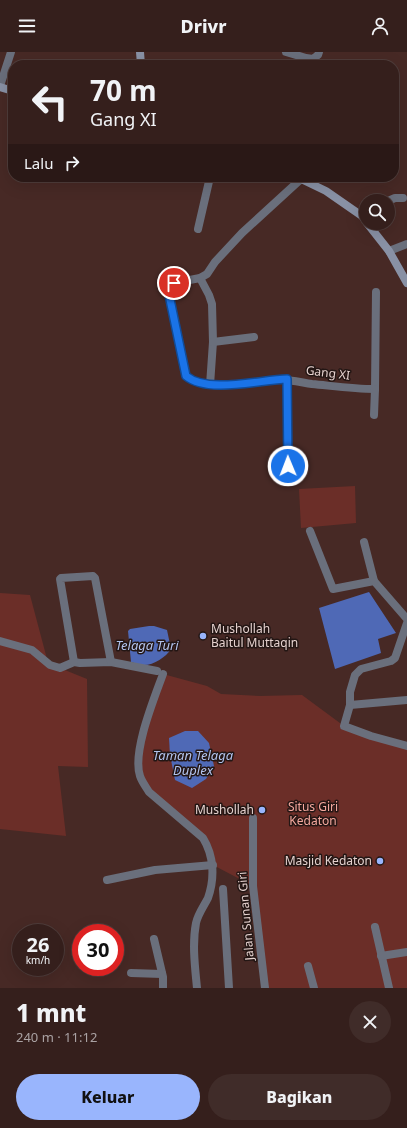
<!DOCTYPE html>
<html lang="id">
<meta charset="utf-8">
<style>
:root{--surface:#351f1c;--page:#402c29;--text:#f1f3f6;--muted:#aaa2a3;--line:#4f3d3b;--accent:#99b5fd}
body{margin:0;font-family:"Noto Sans",sans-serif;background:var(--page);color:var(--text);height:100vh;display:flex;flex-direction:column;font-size:15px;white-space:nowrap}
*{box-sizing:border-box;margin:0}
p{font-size:13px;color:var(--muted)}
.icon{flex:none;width:22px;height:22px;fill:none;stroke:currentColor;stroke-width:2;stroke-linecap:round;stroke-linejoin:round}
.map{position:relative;height:936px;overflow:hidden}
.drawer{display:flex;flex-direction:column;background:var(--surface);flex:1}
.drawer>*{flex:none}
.hud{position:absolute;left:8px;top:8px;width:391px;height:122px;border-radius:16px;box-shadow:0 4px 16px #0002,0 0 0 1px var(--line);background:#351f1c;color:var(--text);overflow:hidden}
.controls{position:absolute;left:359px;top:142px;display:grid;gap:8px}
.controls a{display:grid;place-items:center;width:36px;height:36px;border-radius:50%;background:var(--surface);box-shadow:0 4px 16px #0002,0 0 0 1px var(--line);font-size:20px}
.speed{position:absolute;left:12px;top:872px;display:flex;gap:8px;font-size:20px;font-weight:700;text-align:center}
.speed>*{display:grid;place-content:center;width:52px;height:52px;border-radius:50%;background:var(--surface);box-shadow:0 4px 16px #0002,0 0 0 1px var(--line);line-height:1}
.speed small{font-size:10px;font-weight:400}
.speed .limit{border:6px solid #d22;background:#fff;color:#111}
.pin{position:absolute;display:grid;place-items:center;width:34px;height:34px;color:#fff;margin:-17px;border:2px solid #fff;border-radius:50%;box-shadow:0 1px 4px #0007}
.me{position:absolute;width:44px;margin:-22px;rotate:359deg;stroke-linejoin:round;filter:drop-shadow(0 0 3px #0008)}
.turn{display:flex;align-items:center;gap:14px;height:84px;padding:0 16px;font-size:18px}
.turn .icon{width:52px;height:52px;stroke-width:2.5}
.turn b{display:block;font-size:28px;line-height:34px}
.then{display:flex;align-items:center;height:38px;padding:0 16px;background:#0003;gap:8px;font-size:15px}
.round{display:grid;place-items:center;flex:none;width:42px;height:42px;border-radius:21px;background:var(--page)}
.overview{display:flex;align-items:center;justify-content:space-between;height:68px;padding:0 16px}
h1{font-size:24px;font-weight:800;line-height:30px}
.cta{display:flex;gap:8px;margin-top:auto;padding:8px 16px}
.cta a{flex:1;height:46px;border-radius:24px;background:var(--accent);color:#111;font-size:16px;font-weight:800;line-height:46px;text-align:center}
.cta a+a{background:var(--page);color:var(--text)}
header{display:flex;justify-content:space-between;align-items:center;height:52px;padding:0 16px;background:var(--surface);font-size:18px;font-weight:800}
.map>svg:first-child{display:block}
.green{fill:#6b2e28}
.water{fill:#4f69b6}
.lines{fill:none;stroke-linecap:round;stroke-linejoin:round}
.minor{stroke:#6a6f7c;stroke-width:8}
.secondary{stroke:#8991a5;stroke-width:8}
.route-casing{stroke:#114b97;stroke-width:10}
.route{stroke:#1a73e8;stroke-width:7}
.poi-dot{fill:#99b5fd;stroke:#231614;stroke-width:1.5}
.labels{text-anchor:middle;stroke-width:3;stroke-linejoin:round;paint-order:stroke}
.street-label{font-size:12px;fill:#e5d1ce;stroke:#231614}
.poi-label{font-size:12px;fill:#e5d1ce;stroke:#231614;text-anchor:end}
.park-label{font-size:12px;fill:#f5a89e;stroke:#231614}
.water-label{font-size:13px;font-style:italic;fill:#b2c3ed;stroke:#231614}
</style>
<header><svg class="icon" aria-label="menu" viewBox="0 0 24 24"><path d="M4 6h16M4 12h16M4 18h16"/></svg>Drivr<svg class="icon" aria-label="person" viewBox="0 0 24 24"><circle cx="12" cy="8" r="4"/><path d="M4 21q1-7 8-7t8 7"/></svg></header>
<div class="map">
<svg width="407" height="936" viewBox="0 0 407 936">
<rect width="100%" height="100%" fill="#472925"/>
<g class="green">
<path d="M355,434l1,37 -55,5 -2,-39z"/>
<path d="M0,541l30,2 17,64 3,5 37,15 1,88 -30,-1 8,70 -66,-7z"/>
<path d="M163,622l44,12 14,8 39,2 42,-1 42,31 63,20v242h-140l-14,-102 -40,-21 -4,-17 -60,-56 -10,-17 5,-45z"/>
</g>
<g class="water">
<path d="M369,540l27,41 -18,6 3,14 -46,16 -16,-61z"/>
<path d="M149,574h5l13,4 4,19c-5,8 -17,16 -27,16 -4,0 -9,-2 -13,-3l-3,-31 2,-2z"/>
<path d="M185,679h13l11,12 5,23 -8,13 -14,9 -17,-8 -5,-25 -1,-17z"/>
</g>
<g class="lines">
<g class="minor">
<path d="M286,0l20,6 7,1 5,-4 1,-3"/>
<path d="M0,34l11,-34"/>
<path d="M301,127l-59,54 -27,29 -8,12 -7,4 -26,5 -4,2 -2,5 18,86c22,18 64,5 89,4 13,-1 24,2 37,4 21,2 42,5 63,5l1,-97"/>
<path d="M388,149l7,-3h8"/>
<path d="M198,177l12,-52"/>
<path d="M389,199l18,-7"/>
<path d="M200,226l9,17 3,9 1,38 -3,43"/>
<path d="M213,290l41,-5"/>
<path d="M287,327l1,88"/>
<path d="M374,363l1,-26"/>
<path d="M310,479l23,58 41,-8 33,38"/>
<path d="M364,490l10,39"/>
<path d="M407,571l-12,35 -4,3 -30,8 -6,6 -5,17v13l-6,21 27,10 36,10"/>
<path d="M0,589l32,9 18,15 10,3 14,-6 6,1 31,-1 46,9"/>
<path d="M74,610l-14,-83 1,-1 32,-2 2,2 16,84"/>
<path d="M163,622c-9,25 -31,78 -23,102 2,6 6,11 9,16l54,46c11,18 12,40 5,60 -4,8 -10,16 -12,25 -4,21 -1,44 1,65"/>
<path d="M350,653l57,-5"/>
<path d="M253,766v68l12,102"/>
<path d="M107,828l48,-10 58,-5"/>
<path d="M223,837l6,99"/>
<path d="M375,875l14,61"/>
<path d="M154,887l9,38v11"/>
<path d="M381,904l26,-4"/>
<path d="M308,914l6,22"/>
<path d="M131,921l31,1"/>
</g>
<g class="secondary">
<path d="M140,0l1,13"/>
<path d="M0,35l13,4"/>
<path d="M297,125l29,14 36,25 4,5"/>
<path d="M367,171l22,28 18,32"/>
</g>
</g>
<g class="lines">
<g class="route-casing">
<path id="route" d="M174,231l-4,2 -2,5 18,86c22,18 73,4 101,3l1,87"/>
</g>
<use href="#route" class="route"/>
</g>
<g class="poi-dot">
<circle cx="203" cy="584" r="4"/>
<circle cx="262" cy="758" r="4"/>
<circle cx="380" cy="809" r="4"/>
</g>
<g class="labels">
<g class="street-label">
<text transform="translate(328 321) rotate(7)" y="4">Gang XI</text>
<text transform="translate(246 864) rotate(-95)" y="4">Jalan Sunan Giri</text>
</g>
<g class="poi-label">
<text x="211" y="581" text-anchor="start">Mushollah<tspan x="211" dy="14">Baitul Muttaqin</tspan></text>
<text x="254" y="762">Mushollah</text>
<text x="372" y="813">Masjid Kedaton</text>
</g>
<g class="park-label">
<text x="313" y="759">Situs Giri<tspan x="313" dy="14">Kedaton</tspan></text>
</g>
<g class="water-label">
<text x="147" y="598">Telaga Turi</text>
<text x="193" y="708">Taman Telaga<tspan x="193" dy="15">Duplex</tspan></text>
</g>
</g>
</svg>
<div class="controls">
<a><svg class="icon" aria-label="search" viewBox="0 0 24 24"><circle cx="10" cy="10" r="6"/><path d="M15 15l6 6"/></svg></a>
</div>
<div class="speed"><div>26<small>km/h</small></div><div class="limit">30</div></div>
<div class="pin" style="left:174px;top:231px;background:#d93025"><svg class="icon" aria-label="arrive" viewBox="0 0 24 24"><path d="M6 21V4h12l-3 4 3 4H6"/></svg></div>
<svg class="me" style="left:288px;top:414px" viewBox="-20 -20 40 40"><circle r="17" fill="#1a73e8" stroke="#fff" stroke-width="3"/><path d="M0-11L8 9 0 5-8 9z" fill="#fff"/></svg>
<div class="hud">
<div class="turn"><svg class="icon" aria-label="left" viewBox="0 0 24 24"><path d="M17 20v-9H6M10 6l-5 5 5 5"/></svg><div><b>70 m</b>Gang XI</div></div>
<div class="then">Lalu<svg class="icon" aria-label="right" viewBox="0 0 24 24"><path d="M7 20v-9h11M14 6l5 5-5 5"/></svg></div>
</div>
</div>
<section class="drawer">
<div class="overview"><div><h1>1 mnt</h1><p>240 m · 11:12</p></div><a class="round"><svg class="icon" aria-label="close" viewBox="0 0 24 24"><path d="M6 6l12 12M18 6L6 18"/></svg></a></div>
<div class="cta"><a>Keluar</a><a>Bagikan</a></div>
</section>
